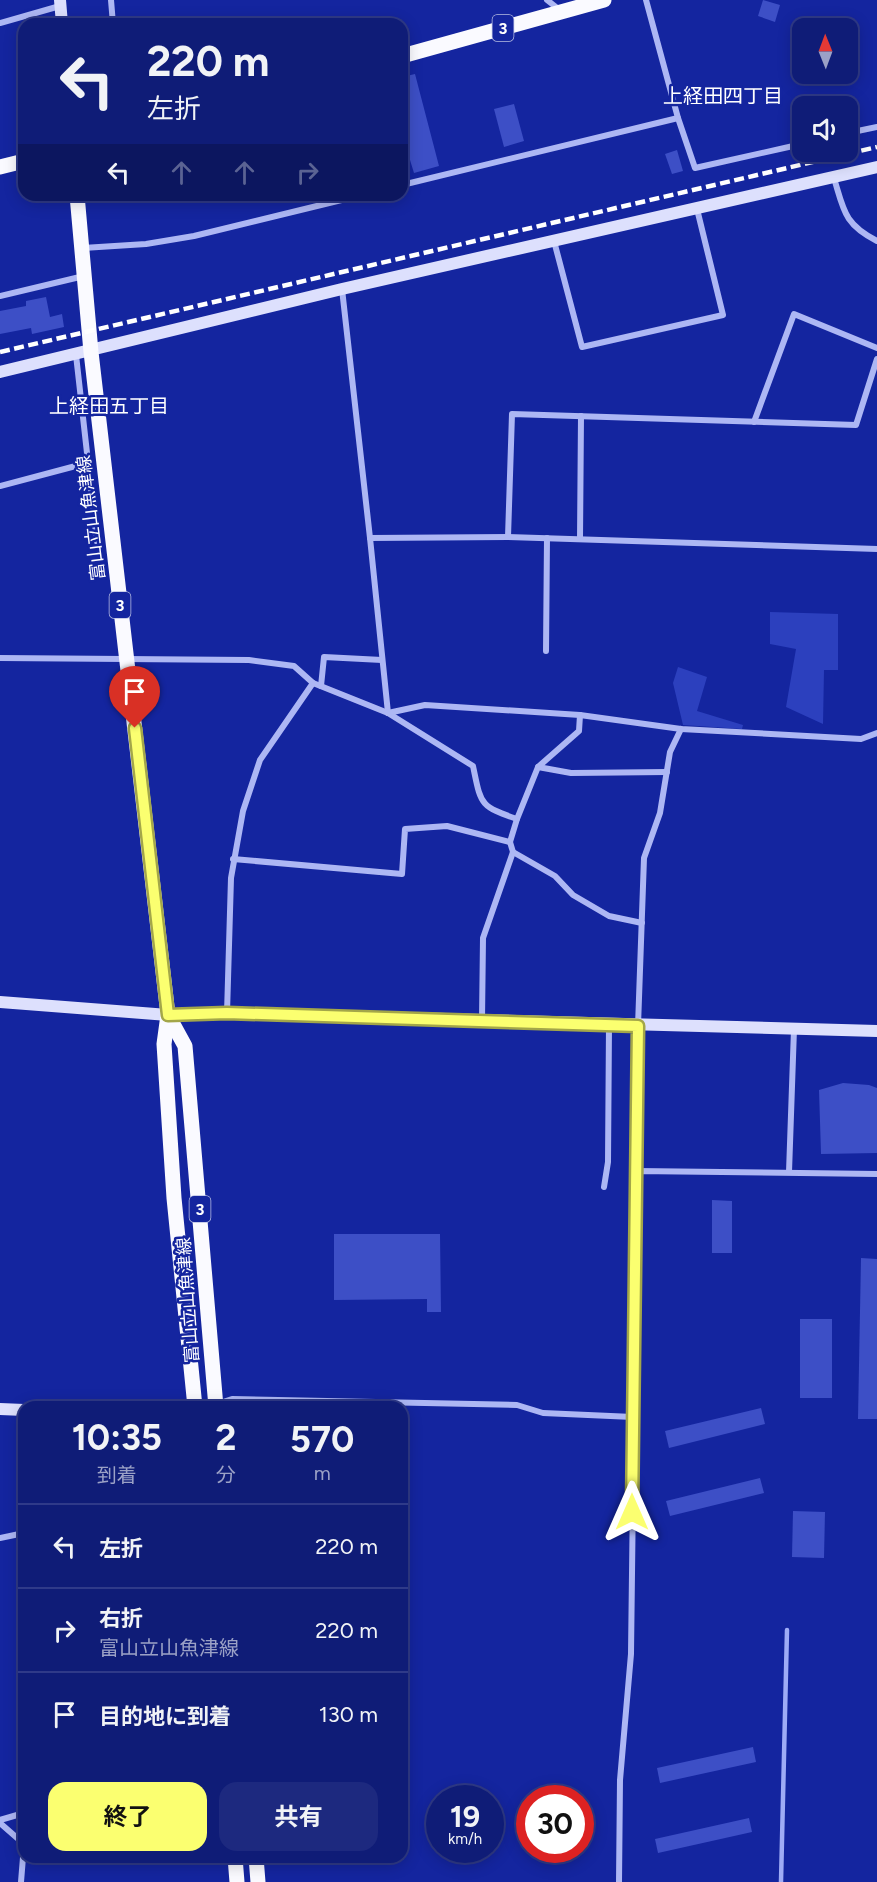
<!DOCTYPE html>
<html lang="ja">
<meta charset="utf-8">
<style>
:root{--surface:#0f1c77;--page:#1d297f;--text:#f1f3f6;--muted:#9ba1c6;--line:#2f3a89;--accent:#fbff70}
body{margin:0;font-family:Figtree,"Noto Sans JP",sans-serif;background:var(--page);color:var(--text);height:100vh;display:flex;flex-direction:column;font-size:22px;white-space:nowrap}
*{box-sizing:border-box;margin:0}
p{font-size:20px;color:var(--muted)}
.icon{flex:none;width:33px;height:33px;fill:none;stroke:currentColor;stroke-width:2;stroke-linecap:round;stroke-linejoin:round}
.map{position:relative;flex:1;overflow:hidden}
.details{position:absolute;left:18px;top:1401px;width:390px;height:462px;display:flex;flex-direction:column;background:var(--surface);border-radius:18px;box-shadow:0 3px 15px #0003,0 0 0 2px var(--line)}
.details>*{flex:none}
.hud{position:absolute;left:18px;top:18px;width:390px;height:183px;border-radius:18px;box-shadow:0 3px 15px #0003,0 0 0 2px var(--line);background:#0f1c77;color:var(--text);overflow:hidden}
.needle{width:39px;rotate:359deg}
.buttons{position:absolute;left:792px;top:18px;display:grid;gap:12px}
.buttons a{display:grid;place-items:center;width:66px;height:66px;border-radius:12px;background:var(--surface);box-shadow:0 3px 15px #0003,0 0 0 2px var(--line);font-size:30px}
.speed{position:absolute;left:426px;top:1785px;display:flex;gap:12px;font-size:30px;font-weight:700;text-align:center}
.speed>*{display:grid;place-content:center;width:78px;height:78px;border-radius:50%;background:var(--surface);box-shadow:0 3px 15px #0003,0 0 0 2px var(--line);line-height:1}
.speed small{font-size:15px;font-weight:400}
.speed .limit{border:9px solid #d22;background:#fff;color:#111}
.pin{position:absolute;display:grid;place-items:center;width:51px;height:51px;color:#fff;margin:-62px -26px;border-radius:50% 50% 50% 0;rotate:-45deg;box-shadow:0 0 6px #0007}
.pin .icon{rotate:45deg}
.me{position:absolute;width:66px;margin:-33px;rotate:0deg;stroke-linejoin:round;filter:drop-shadow(0 0 4px #0008)}
.turn{display:flex;align-items:center;gap:21px;height:126px;padding:0 30px;font-size:27px}
.turn .icon{width:78px;height:78px;stroke-width:2.5}
.turn b{display:block;font-size:42px;line-height:51px}
.lanes{display:flex;align-items:center;height:57px;padding:0 30px;background:#0003;justify-content:center;gap:30px;direction:ltr}
.lanes .off{opacity:.35}
.eta{display:flex;justify-content:space-evenly;align-items:center;height:102px;text-align:center}
.eta b{font-size:36px;font-weight:700;line-height:42px}
.button{display:flex;gap:12px;margin-top:auto;padding:12px 30px}
.button a{flex:1;height:69px;border-radius:18px;background:var(--accent);color:#111;font-size:24px;font-weight:700;line-height:69px;text-align:center}
.button a+a{background:var(--page);color:var(--text)}
ul{padding:0;list-style:none}
li{display:flex;align-items:center;gap:18px;height:84px;padding:0 30px;border-top:2px solid var(--line)}
li div{flex:1}
li b{display:block;font-size:22px}
li em{font-style:normal}
.map>svg:first-child{display:block}
.green{fill:#2c40be}
.lines{fill:none;stroke-linecap:round;stroke-linejoin:round}
.stream{stroke:#9facf6;stroke-width:4.5}
.building{fill:#3d4fc6}
.street{stroke:#adb7f4;stroke-width:6}
.secondary{stroke:#dde0fd;stroke-width:12}
.primary{stroke:#fafaff;stroke-width:15}
.rail{stroke:#fff;stroke-width:4.5;stroke-dasharray:10 4.5;stroke-linecap:butt}
.route-casing{stroke:#a3a649;stroke-width:15}
.route{stroke:#fbff70;stroke-width:10}
.labels{text-anchor:middle;stroke-width:5;stroke-linejoin:round;paint-order:stroke}
.shield{fill:#14259f;stroke:#b8bee2;stroke-width:1.5}
.shield-label{font-size:16px;font-weight:bold;fill:#fff}
.street-label{font-size:18px;fill:#fff;stroke:#14259f}
.neighbourhood-label{font-size:20px;fill:#fff;stroke:#14259f}
</style>
<div class="map">
<svg width="877" height="1882" viewBox="0 0 877 1882">
<rect width="100%" height="100%" fill="#14259f"/>
<g class="green">
<path d="M770,612l68,2v56h-14l-1,54 -37,-17 10,-58 -26,-5z"/>
<path d="M678,667l29,10 -10,34 46,14 -1,4 -59,-4 -10,-42z"/>
</g>
<g class="lines">
<path class="stream" d="M781,1882l6,-252"/>
</g>
<g class="building">
<path d="M763,0l17,5 -5,17 -17,-6z"/>
<path d="M415,74l24,92 -25,7 -4,-13 -8,2v-85z"/>
<path d="M514,104l10,37 -20,6 -10,-38z"/>
<path d="M677,150l6,21 -11,3 -7,-20z"/>
<path d="M46,297l4,20 12,-3 2,13 -32,7 -1,-6 -31,6v-23l26,-5v-5z"/>
<path d="M843,1083l26,2 8,3v65l-56,1 -2,-64z"/>
<path d="M712,1200l20,1v52h-20z"/>
<path d="M334,1234h106l1,78h-14v-13l-93,1z"/>
<path d="M861,1258l16,1v160h-19z"/>
<rect x="800" y="1319" width="32" height="79"/>
<path d="M761,1408l4,16 -96,24 -4,-17z"/>
<path d="M760,1478l4,15 -94,23 -4,-15z"/>
<path d="M793,1511l32,1 -1,46 -32,-1z"/>
<path d="M753,1747l3,15 -96,21 -3,-15z"/>
<path d="M749,1818l3,14 -94,21 -3,-14z"/>
</g>
<g class="lines">
<g class="street">
<path d="M111,0l2,24"/>
<path d="M547,0l14,11"/>
<path d="M646,0l32,118 17,50 107,-24"/>
<path d="M0,23l60,-17"/>
<path d="M848,133l29,-6"/>
<path d="M834,178c10,33 10,46 43,63"/>
<path d="M402,185l276,-67"/>
<path d="M554,241l28,106 141,-32 -26,-106"/>
<path d="M83,248l63,-4 48,-8 168,-41"/>
<path d="M342,289l28,249 18,175"/>
<path d="M0,296l84,-20"/>
<path d="M76,355l21,187"/>
<path d="M754,422l40,-108 83,34"/>
<path d="M0,486l87,-23"/>
<path d="M508,537l4,-123 344,11 21,-66"/>
<path d="M370,538l138,-1 369,12"/>
<path d="M580,539l1,-123"/>
<path d="M546,651l1,-113"/>
<path d="M0,658l249,2 45,6 19,17 75,30 85,53c8,38 6,40 44,53l21,-52 41,-36 1,-16"/>
<path d="M321,686l3,-29 58,3"/>
<path d="M388,713l37,-8 155,10 101,14 180,10 16,-6"/>
<path d="M538,767l33,6 96,-1"/>
<path d="M513,852l42,24 18,19 36,21 33,7"/>
<path d="M233,859l169,15 3,-45 42,-3 63,16"/>
<path d="M227,1013l4,-135 12,-67 17,-51 53,-77"/>
<path d="M482,1020l1,-82 30,-86 -3,-10 7,-23"/>
<path d="M637,1171l1,-145 6,-168 16,-45 10,-61 11,-23"/>
<path d="M789,1172l5,-143"/>
<path d="M604,1187l4,-25 1,-137"/>
<path d="M217,1404l15,-5 285,6 26,8 90,4"/>
<path d="M0,1538l24,-5"/>
<path d="M0,1820l24,-7"/>
<path d="M0,1823l24,21"/>
<path d="M21,1882l3,-37"/>
<path d="M619,1882l1,-102 11,-126 6,-483 240,3"/>
</g>
<g class="secondary">
<path d="M60,0l2,24"/>
<path d="M0,372l342,-83 535,-122"/>
<path d="M0,1002l168,13 59,-2 650,18"/>
<path d="M0,1409l24,1"/>
</g>
<g class="primary">
<path d="M402,56l202,-56"/>
<path d="M0,167l24,-6"/>
<path d="M77,195l14,157 77,663 -4,29 10,154 21,209"/>
<path d="M168,1015l17,31 31,361"/>
<path d="M235,1857l2,25"/>
<path d="M256,1857l2,25"/>
</g>
<path class="rail" d="M0,352l877,-205"/>
</g>
<g class="lines">
<g class="route-casing">
<path id="route" d="M135,728l33,287 59,-2 411,13 -6,486"/>
</g>
<use href="#route" class="route"/>
</g>
<g class="labels">
<g class="shield">
<rect x="492.5" y="15" width="21" height="26" rx="4.5"/>
<rect x="109.5" y="592" width="21" height="26" rx="4.5"/>
<rect x="189.5" y="1196" width="21" height="26" rx="4.5"/>
</g>
<g class="shield-label">
<text x="503" y="34">3</text>
<text x="120" y="611">3</text>
<text x="200" y="1215">3</text>
</g>
<g class="street-label">
<text transform="translate(91 518) rotate(-97)" y="6">富山立山魚津線</text>
<text transform="translate(188 1300) rotate(-94)" y="6">富山立山魚津線</text>
</g>
<g class="neighbourhood-label">
<text x="723" y="103">上経田四丁目</text>
<text x="109" y="413">上経田五丁目</text>
</g>
</g>
</svg>
<div class="buttons">
<a><svg class="needle" viewBox="-14 -14 28 28"><path d="M0-13l5 13h-10z" fill="#e53935"/><path d="M0 13l5-13h-10z" fill="#9ba1c6"/></svg></a>
<a><svg class="icon" aria-label="sound" viewBox="0 0 24 24"><path d="M4 9h4l5-4v14l-5-4H4zM17 9q2 3 0 6"/></svg></a>
</div>
<div class="speed"><div>19<small>km/h</small></div><div class="limit">30</div></div>
<div class="pin" style="left:135px;top:728px;background:#d93025"><svg class="icon" aria-label="arrive" viewBox="0 0 24 24"><path d="M6 21V4h12l-3 4 3 4H6"/></svg></div>
<svg class="me" style="left:632px;top:1512px" viewBox="-20 -20 40 40"><path d="M0-17L14 15 0 8-14 15z" fill="#fbff70" stroke="#fff" stroke-width="4"/></svg>
<div class="hud">
<div class="turn"><svg class="icon" aria-label="left" viewBox="0 0 24 24"><path d="M17 20v-9H6M10 6l-5 5 5 5"/></svg><div><b>220 m</b>左折</div></div>
<div class="lanes"><svg class="icon" aria-label="left" viewBox="0 0 24 24"><path d="M17 20v-9H6M10 6l-5 5 5 5"/></svg><svg class="icon off" aria-label="ahead" viewBox="0 0 24 24"><path d="M12 20V5M6 11l6-6 6 6"/></svg><svg class="icon off" aria-label="ahead" viewBox="0 0 24 24"><path d="M12 20V5M6 11l6-6 6 6"/></svg><svg class="icon off" aria-label="right" viewBox="0 0 24 24"><path d="M7 20v-9h11M14 6l5 5-5 5"/></svg></div>
</div>
<section class="details">
<div class="eta">
<div><b>10:35</b><p>到着</p></div>
<div><b>2</b><p>分</p></div>
<div><b>570</b><p>m</p></div>
</div>
<ul>
<li><svg class="icon" aria-label="left" viewBox="0 0 24 24"><path d="M17 20v-9H6M10 6l-5 5 5 5"/></svg><div><b>左折</b></div><em>220 m</em></li>
<li><svg class="icon" aria-label="right" viewBox="0 0 24 24"><path d="M7 20v-9h11M14 6l5 5-5 5"/></svg><div><b>右折</b><p>富山立山魚津線</p></div><em>220 m</em></li>
<li><svg class="icon" aria-label="arrive" viewBox="0 0 24 24"><path d="M6 21V4h12l-3 4 3 4H6"/></svg><div><b>目的地に到着</b></div><em>130 m</em></li>
</ul>
<div class="button"><a>終了</a><a>共有</a></div>
</section>
</div>
